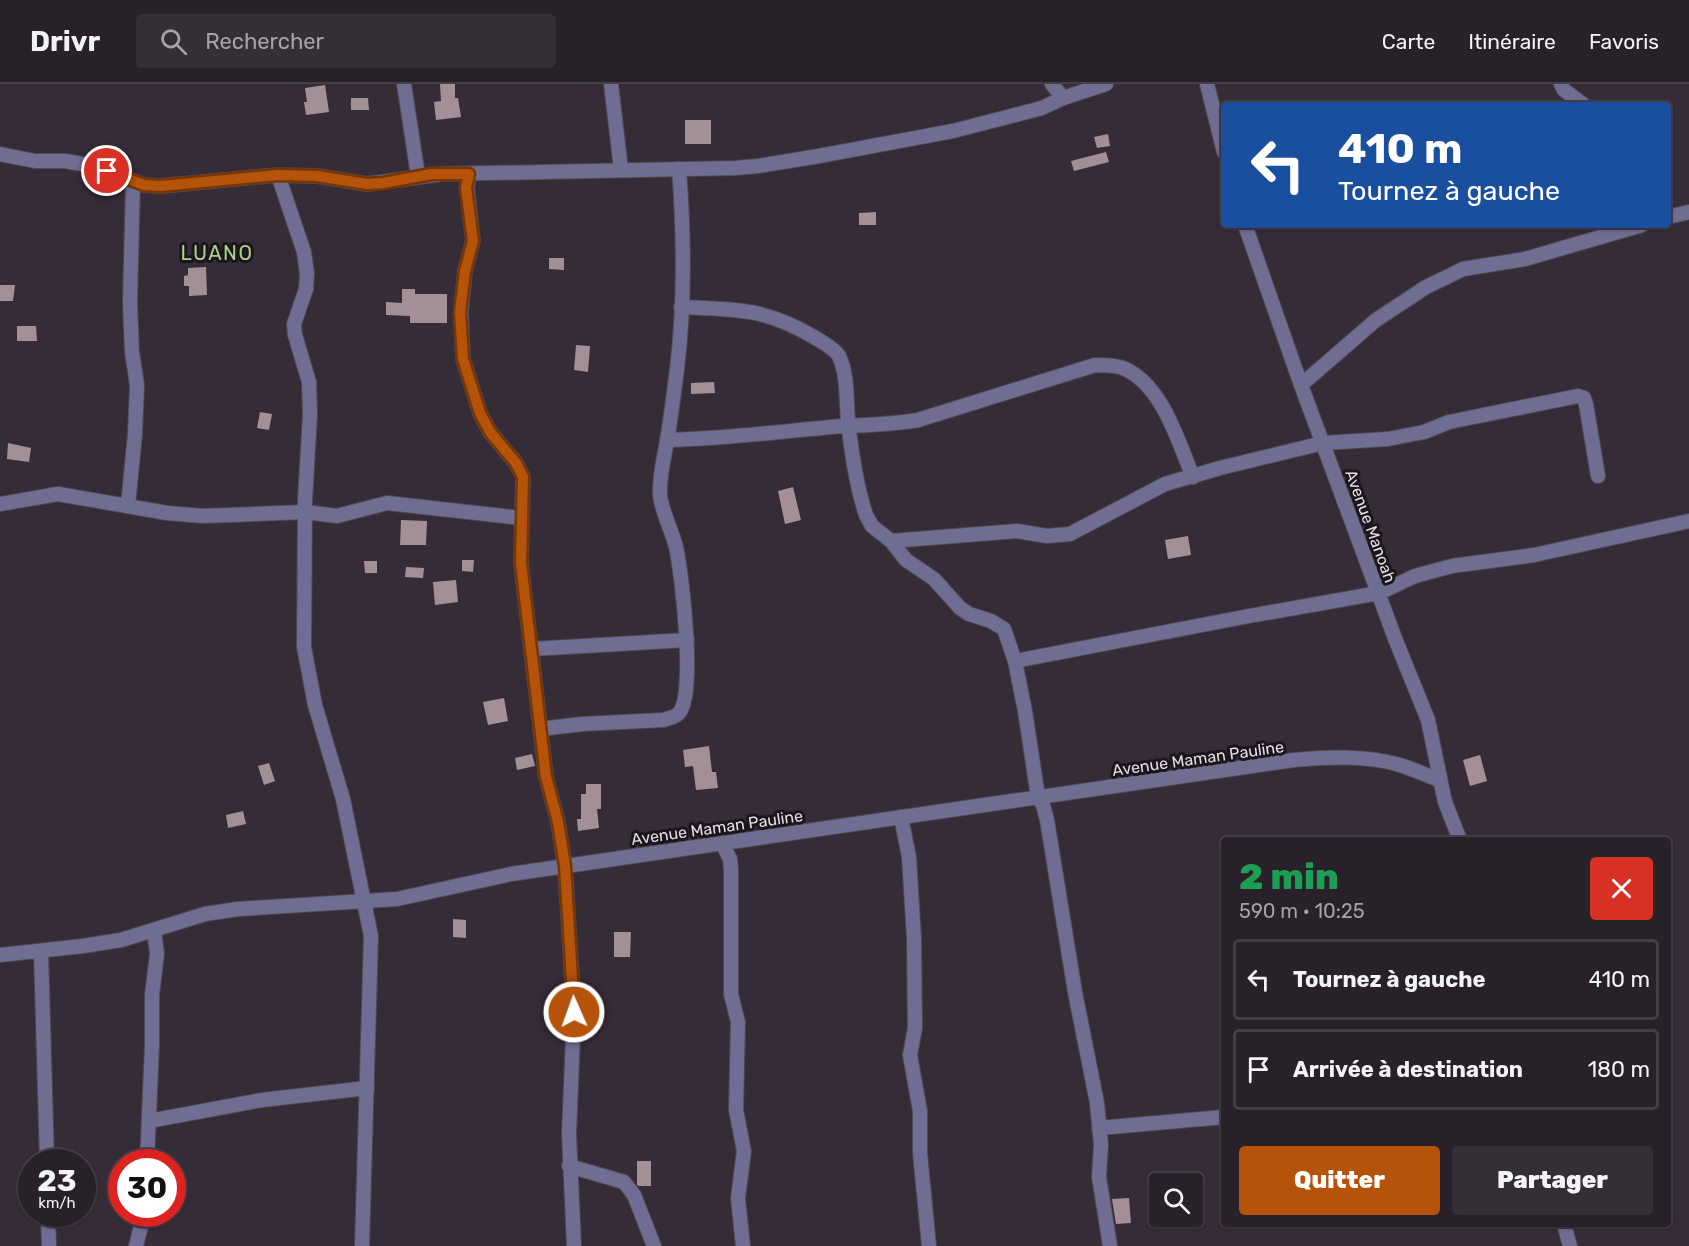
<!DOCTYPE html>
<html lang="fr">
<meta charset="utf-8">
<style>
:root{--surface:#282129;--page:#342e35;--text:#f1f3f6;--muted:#a5a3a8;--line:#443e46;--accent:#b45309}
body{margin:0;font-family:Rubik,sans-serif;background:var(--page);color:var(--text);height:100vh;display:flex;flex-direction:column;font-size:22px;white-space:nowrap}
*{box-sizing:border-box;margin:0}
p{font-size:20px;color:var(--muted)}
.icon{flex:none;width:33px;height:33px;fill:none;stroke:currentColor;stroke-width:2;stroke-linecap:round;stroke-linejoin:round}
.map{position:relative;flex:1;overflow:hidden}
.side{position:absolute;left:1221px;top:753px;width:450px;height:390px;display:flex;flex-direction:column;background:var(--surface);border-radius:6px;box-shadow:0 2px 4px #0004,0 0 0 2px var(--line)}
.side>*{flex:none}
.guide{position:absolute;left:1221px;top:18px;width:450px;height:126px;border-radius:6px;box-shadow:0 2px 4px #0004,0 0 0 2px var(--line);background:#1a4fa0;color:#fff;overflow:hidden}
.tools{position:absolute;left:1149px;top:1089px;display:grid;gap:12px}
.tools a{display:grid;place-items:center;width:54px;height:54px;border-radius:6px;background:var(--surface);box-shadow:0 2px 4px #0004,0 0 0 2px var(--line);font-size:30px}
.speed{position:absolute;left:18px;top:1065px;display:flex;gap:12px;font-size:30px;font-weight:700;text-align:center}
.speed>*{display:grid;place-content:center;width:78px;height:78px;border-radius:50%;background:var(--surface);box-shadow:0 2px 4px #0004,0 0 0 2px var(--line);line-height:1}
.speed small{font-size:15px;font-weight:400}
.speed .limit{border:9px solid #d22;background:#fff;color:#111}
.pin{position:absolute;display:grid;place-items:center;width:51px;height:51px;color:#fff;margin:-26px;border:3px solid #fff;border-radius:50%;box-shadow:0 2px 6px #0007}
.me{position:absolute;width:66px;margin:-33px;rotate:358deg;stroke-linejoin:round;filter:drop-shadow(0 0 4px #0008)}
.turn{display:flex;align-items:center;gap:21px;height:126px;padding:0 18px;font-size:27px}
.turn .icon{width:78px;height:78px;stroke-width:2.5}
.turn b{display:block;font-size:42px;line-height:51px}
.round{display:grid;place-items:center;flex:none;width:63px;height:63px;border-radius:6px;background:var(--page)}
.headline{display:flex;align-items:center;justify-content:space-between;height:102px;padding:0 18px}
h1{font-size:36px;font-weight:800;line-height:45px;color:#1e9e55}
.action{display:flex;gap:12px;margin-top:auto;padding:12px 18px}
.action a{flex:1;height:69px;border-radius:6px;background:var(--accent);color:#fff;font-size:24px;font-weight:800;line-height:69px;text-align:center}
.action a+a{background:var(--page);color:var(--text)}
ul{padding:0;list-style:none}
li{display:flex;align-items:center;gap:18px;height:81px;margin:0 12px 9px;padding:0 6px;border:3px solid var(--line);border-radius:6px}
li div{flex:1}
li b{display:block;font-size:22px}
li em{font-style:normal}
header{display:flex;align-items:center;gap:36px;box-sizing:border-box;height:84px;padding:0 30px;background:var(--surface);border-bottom:2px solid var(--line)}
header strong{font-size:28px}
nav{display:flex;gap:33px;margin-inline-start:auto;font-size:21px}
.search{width:420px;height:54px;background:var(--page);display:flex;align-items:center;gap:15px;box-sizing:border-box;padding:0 21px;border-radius:6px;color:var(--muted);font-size:22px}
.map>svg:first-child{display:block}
.building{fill:#a39097}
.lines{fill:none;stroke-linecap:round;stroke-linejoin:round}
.minor-casing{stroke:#524853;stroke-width:16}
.minor{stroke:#706d92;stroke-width:14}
.route-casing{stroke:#753606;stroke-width:15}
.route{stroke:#b45309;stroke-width:10}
.labels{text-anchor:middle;stroke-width:6;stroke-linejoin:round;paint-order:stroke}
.street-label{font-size:16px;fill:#e5dee6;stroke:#1b161b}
.quarter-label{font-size:20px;letter-spacing:1.5px;fill:#acd18c;stroke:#1b161b}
</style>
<header>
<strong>Drivr</strong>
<div class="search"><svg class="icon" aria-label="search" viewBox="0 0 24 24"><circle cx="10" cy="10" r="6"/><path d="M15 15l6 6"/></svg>Rechercher</div>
<nav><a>Carte</a><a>Itinéraire</a><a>Favoris</a></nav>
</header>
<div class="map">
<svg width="1689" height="1162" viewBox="0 0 1689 1162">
<rect width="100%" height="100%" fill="#362c37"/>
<g class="building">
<path d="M440,0h15v14h3l3,19 -25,3 -2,-18 7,-1z"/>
<path d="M325,1l4,27 -23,3 -2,-13h3l-2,-14z"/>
<path d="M351,14h17l1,12h-18z"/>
<rect x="685" y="36" width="26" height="24"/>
<path d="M1108,50l2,12 -13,2 -3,-11z"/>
<path d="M1106,68l3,10 -35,9 -3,-10z"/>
<path d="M876,128v13h-17v-12z"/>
<path d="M549,174h15v12l-15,-1z"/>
<path d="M206,183l1,28 -18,1v-10h-5v-10l4,-1v-7z"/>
<path d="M0,201h15l-2,16h-13z"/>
<path d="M402,205h13v5h32v29h-37v-7l-24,-1v-13l16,1z"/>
<path d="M17,242h19l1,15h-20z"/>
<path d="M576,261l14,1 -2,26 -14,-2z"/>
<path d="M714,298l1,11 -24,1v-11z"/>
<path d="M260,328l12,2 -3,16 -12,-2z"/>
<path d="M8,359l23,5 -2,14 -22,-3z"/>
<path d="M793,403l8,33 -16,4 -7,-33z"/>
<path d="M401,436l26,1 -1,24h-26z"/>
<path d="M1188,452l3,19 -23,4 -3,-19z"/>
<path d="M462,476h12l-1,12 -11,-1z"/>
<path d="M364,477h13v12h-12z"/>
<path d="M406,483l18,1 -1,10 -18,-1z"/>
<path d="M456,496l2,22 -23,3 -2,-23z"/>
<path d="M504,614l4,23 -20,4 -5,-23z"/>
<path d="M709,662l3,26h4l2,16 -22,2 -3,-24 -8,1 -2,-17z"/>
<path d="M532,670l3,12 -18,4 -2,-12z"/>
<path d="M1480,671l7,26 -17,5 -7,-26z"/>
<path d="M269,679l6,18 -11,4 -6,-19z"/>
<path d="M586,700h15v25h-4l2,19 -21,3 -1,-12h4v-25h5z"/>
<path d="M243,727l3,13 -18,4 -2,-13z"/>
<path d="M453,835l13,1v18l-13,-1z"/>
<path d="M614,848h17l-1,25h-16z"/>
<path d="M637,1077h14v25h-12l-2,-1z"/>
<path d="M1129,1114l2,25 -15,1 -4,-25z"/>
</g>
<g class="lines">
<g class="minor-casing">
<g id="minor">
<path d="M404,0l14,92"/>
<path d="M611,0l10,85"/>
<path d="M1052,0l11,14"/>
<path d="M1207,0l17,68"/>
<path d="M1561,0l3,6 20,15"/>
<path d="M0,70l35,7h30l29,5 50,19 17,1 117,-11 39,1 50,8 75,-10 293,-6 23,-2 61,-10 134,-25 89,-23 21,-10 43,-14"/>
<path d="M469,90l-2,14 6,53 -8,30 -4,41 2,47 17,54 10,19 26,31 7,14 -2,86 25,214 12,45 7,44 9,146 -5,122 5,112"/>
<path d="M278,91l26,77 3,22 -1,15 -12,35 1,11 14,47 1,33 -5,85 -1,147 11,58 28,94 28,137 -9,310"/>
<path d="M1668,133l21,-5"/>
<path d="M1245,141l56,160 95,256 32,79 17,82 15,38"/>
<path d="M681,223c54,2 84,1 133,30 8,5 20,11 25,19 9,19 7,44 9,64 3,29 9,68 18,95l6,11 19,15 15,19 28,19 26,29 9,6 22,7 13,8 11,32 10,50 13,86 5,8 4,15 28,172 22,111 4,42 -2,32 11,69"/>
<path d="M1301,301l75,-65 50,-33 25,-12 12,-6 62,-10 117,-34"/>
<path d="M667,356c55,-1 109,-8 164,-13 29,-2 58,-2 87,-7l177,-55c9,0 20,0 28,3 39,16 55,73 70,109"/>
<path d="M0,420l58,-10 109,19 36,3 102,-4 32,4 50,-13 134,15"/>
<path d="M128,421l7,-71 2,-49 -5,-33 -2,-50 3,-120"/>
<path d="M891,457l126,-10 30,5 23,-2 95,-50 55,-16 103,-25 65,-4 36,-7 25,-10 129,-26 6,2 2,6 12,72"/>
<path d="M531,565l156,-9"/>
<path d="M1015,577l234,-45 130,-23 36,-17 37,-10 82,-11 155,-34"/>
<path d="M540,645l42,-5 81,-4c5,-2 12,-2 16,-7 17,-18 3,-139 -3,-166 -4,-17 -14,-34 -16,-52 -1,-18 4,-37 7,-54 4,-24 7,-48 10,-72 8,-66 7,-135 2,-200"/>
<path d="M901,733l8,40 5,81 1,90 -5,27 10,56v42l9,93"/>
<path d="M722,759l8,16 1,10v125l7,28 -2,88 8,41 -6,47 5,48"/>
<path d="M41,867l6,211"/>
<path d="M0,871l83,-9 38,-6 84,-26 33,-5 159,-10 114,-25 783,-114c35,-3 72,-5 106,5 13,4 26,10 39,15"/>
<path d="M149,1037l113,-21 105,-12"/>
<path d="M1099,1044l125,-11"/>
<path d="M147,1078l5,-117v-50l5,-41 -3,-24"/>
<path d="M569,1082l55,16 10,13 20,51"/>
<path d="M48,1130l1,32"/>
<path d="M1564,1140l6,22"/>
<path d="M136,1162l8,-32"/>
</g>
</g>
<use href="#minor" class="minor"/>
</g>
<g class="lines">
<g class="route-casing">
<path id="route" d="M107,87l37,14 17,1 117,-11 39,1 50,8 16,-1 49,-9h37l-3,14 7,53 -8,30 -5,41 3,47 17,54 10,19 26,31 7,14 -2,86 25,214 12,45 7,44 9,146"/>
</g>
<use href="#route" class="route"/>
</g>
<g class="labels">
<g class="street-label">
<text transform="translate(1371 442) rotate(70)" y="6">Avenue Manoah</text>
<text transform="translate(1198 674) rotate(-8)" y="6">Avenue Maman Pauline</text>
<text transform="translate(717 743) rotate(-8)" y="6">Avenue Maman Pauline</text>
</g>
<g class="quarter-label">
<text x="217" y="176">LUANO</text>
</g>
</g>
</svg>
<div class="tools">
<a><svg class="icon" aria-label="search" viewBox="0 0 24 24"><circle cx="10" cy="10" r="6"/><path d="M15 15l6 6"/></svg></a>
</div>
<div class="speed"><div>23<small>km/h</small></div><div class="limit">30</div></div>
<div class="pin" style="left:107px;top:87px;background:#d93025"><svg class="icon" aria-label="arrive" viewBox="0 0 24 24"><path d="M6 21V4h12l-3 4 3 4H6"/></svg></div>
<svg class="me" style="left:574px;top:928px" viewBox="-20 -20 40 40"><circle r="17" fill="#b45309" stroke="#fff" stroke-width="3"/><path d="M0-11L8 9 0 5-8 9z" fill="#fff"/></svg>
<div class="guide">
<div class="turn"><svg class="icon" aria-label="left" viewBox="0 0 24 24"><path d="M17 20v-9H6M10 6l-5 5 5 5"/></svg><div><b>410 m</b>Tournez à gauche</div></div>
</div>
<section class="side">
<div class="headline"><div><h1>2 min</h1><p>590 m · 10:25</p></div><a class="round" style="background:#d93025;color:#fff"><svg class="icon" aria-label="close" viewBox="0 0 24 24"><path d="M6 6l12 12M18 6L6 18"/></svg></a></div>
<ul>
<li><svg class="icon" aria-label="left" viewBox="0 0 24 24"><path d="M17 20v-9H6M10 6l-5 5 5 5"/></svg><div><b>Tournez à gauche</b></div><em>410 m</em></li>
<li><svg class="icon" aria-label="arrive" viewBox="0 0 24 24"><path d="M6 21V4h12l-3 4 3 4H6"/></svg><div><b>Arrivée à destination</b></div><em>180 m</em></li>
</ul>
<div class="action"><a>Quitter</a><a>Partager</a></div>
</section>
</div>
